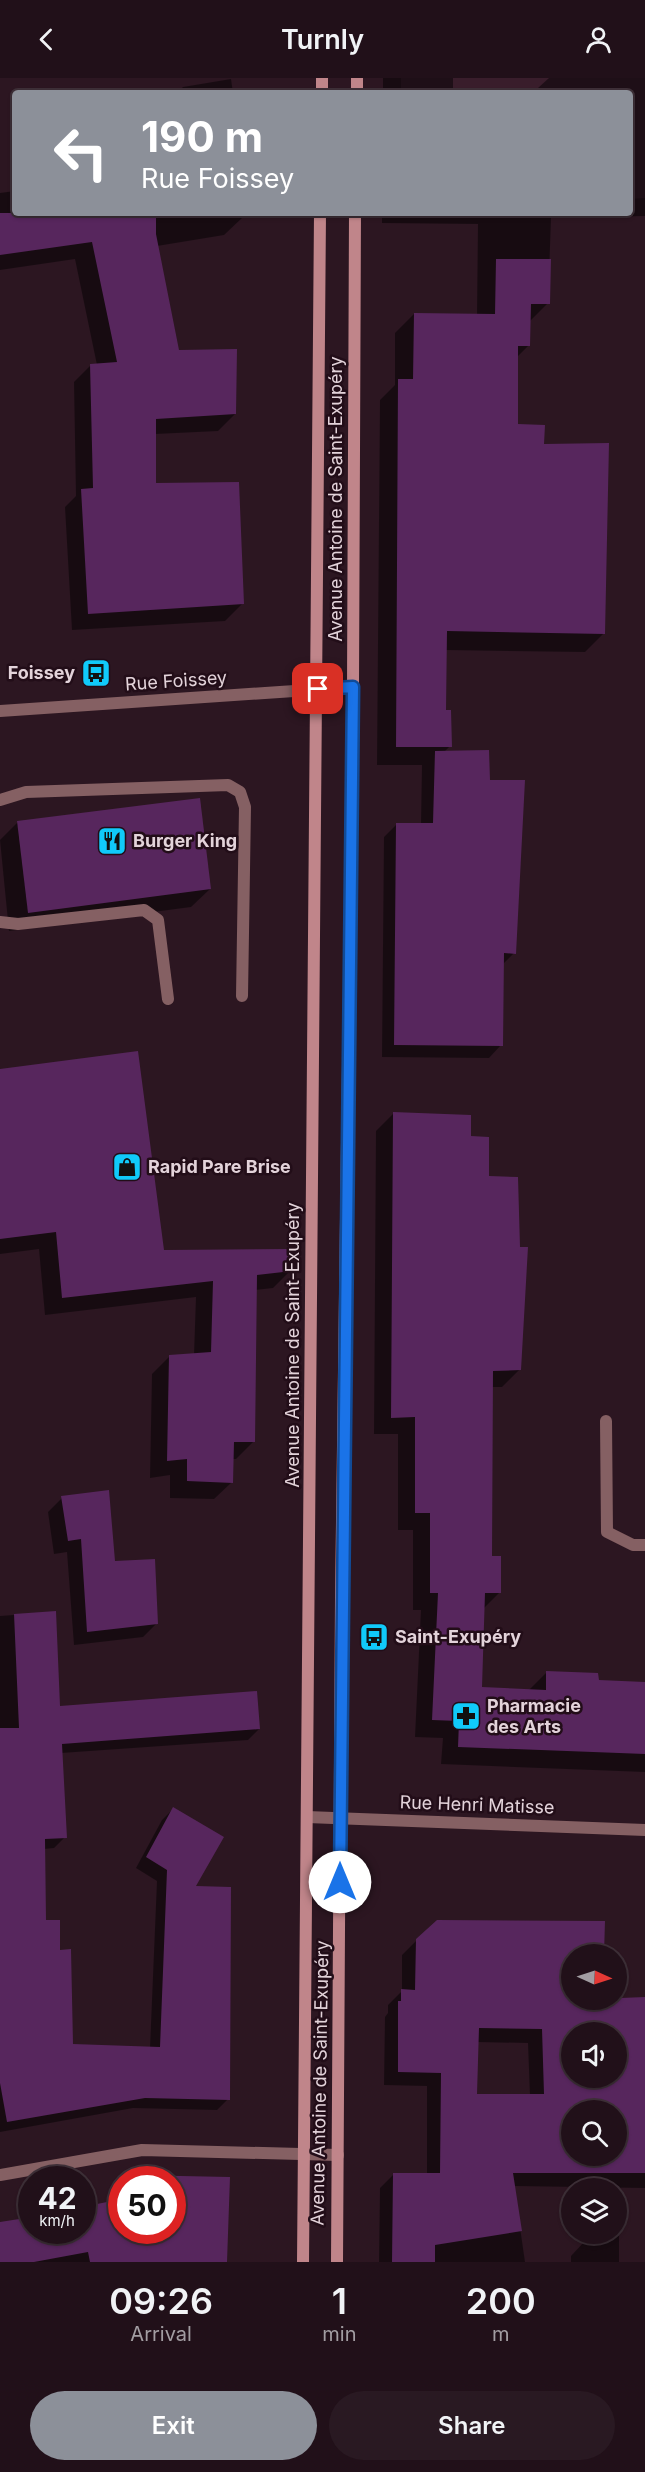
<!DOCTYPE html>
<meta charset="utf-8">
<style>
:root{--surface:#211019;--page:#291922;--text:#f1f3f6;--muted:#a29da2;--line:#3e3038;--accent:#8c9099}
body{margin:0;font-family:Inter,sans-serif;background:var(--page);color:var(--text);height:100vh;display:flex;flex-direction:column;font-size:22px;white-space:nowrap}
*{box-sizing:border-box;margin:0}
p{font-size:20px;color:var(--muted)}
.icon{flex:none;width:33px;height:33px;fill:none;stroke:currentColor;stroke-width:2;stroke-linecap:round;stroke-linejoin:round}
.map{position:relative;height:2184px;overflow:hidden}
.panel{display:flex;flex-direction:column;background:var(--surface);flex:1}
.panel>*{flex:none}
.guide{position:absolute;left:12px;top:12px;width:621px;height:126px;border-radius:6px;box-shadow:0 2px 4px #0004,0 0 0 2px var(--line);background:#8c9099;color:#fff;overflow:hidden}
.needle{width:39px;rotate:93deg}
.tools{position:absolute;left:561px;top:1866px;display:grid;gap:12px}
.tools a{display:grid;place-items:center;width:66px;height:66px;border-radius:50%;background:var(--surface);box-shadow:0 2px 4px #0004,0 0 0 2px var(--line);font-size:30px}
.speed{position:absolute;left:18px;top:2088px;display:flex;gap:12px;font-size:30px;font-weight:700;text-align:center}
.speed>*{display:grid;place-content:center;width:78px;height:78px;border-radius:50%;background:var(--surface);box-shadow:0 2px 4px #0004,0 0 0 2px var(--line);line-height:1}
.speed small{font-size:15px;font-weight:400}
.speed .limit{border:9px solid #d22;background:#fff;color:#111}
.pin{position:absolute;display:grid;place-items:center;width:51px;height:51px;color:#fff;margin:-26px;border-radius:12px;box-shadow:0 3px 9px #0006}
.me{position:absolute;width:66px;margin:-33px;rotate:0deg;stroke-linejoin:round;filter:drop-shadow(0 0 4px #0008)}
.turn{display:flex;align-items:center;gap:21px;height:126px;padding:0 30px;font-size:27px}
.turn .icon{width:78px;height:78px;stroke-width:2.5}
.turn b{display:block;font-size:42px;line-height:51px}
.eta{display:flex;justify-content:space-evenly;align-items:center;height:102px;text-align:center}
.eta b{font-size:36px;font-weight:600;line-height:42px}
.button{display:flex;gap:12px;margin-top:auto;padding:12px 30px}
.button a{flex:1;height:69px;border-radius:36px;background:var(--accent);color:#fff;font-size:24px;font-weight:600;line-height:69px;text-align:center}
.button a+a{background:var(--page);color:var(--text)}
header{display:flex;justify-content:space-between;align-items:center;height:78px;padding:0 30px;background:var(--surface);font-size:27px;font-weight:600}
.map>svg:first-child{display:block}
.built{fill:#391d2b}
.shadow{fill:#0007;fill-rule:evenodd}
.building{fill:#57265d;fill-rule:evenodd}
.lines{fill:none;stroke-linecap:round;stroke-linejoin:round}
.lane{stroke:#856063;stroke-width:12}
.street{stroke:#856063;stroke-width:12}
.secondary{stroke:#c0858a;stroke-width:12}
.route-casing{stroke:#114b97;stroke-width:15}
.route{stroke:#1a73e8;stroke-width:10}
.labels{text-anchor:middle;stroke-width:5;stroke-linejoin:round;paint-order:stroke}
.street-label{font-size:18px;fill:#e3d3da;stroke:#220d18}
.poi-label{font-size:18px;font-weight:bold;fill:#e3d3da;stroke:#220d18;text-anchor:start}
</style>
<header><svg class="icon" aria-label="back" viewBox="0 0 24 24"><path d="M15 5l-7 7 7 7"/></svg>Turnly<svg class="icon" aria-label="person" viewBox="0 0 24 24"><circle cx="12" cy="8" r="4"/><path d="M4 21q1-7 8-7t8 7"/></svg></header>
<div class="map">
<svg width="645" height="2184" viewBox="0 0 645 2184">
<rect width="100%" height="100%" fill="#2c1621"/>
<path class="built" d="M401,0h244v120l-15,1v-106h-229z"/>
<g class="shadow">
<rect x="383" y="0" width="70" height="15"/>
<path d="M549,0h96v138l-94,2 -3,85 -19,19v23l-12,12 -1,68 26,20 62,188 -19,19 -140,-2 -1,62 6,34 -6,6 44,30 26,171 -11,11 -2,81 -12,13 -107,-1 2,-220 12,-12 25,-1 1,-59h-45l3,-365 15,-15v-52l19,-19 63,1 1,-91 -96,-1v-10h248v-120h-92v-5z"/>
<path d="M231,1l2,14h-56l6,-6z"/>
<path d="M15,113v22h226l1,5 -18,17 -67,11 21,105 57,63 -17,17 -63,3v51l87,119 -17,17 -153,9 -7,-123 11,-11 -2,-114 17,-17h6l-22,-106 -75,11v-77z"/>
<path d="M18,744l192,67 -19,18 -182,24 -9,-91z"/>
<path d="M0,992l163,181 127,20 -17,17 -18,2 -1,151 -18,18h-4v23l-18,17 -44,-1v-23l-20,3 2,-104 18,-18 24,-1 2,-58 -151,18 -6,-66 -39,5z"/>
<path d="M394,1035l75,25 18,40 33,191 -18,18h-11v171l9,34 -17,17 -3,79 49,2 18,-18 50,9 48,2v89l-204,-8 2,-26 -28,-1 6,-127h-8v-80h-15v-96h-24l2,-303z"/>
<path d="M62,1420l52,65 43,60 -14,14 -69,8 -7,-93 -13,2 -6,-42z"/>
<path d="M54,1534l5,96 200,21 -11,11 -187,13 4,84 -11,11 -10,1v73l14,30 13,94 79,2 7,-167 -21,-13 26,-48 11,-11 20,79 35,211 -11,11 -84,-2 -133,24v-516z"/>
<path d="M604,1845l-1,31h-31v46l73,-1v189l-131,-2 11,76h-146l1,-74 14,-14h33v-88l-43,-1 1,-68 3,-4v-8l14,-14v-36l15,-15zM572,1954h44v46h-44zM477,1964l51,1 2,53h-54zM572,2032h44v46h-44z"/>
<path d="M132,2098l97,2 -3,84h-226v-38l32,6h50l38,-29 2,-14v43h50v-50h-43z"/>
<path d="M616,2155h3v29h-48v-6l13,-14z"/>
</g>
<g class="building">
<path d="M0,135h156v21l23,116 58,-1 -1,65 -80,5v64l83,-1 5,122 -156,10 -7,-125 12,-1 -3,-124 27,-2 -25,-120 -92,13z"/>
<path d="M496,181h55l-1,45h-19l-1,42h-12v78l27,1 -1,19 65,-1 -4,191 -158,-3 -1,79h5l1,37h-56l2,-368h15l1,-66 81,1z"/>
<path d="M489,672l1,30h35l-9,174 -12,-1 -1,93 -109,-1 2,-222h37l2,-72z"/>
<path d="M200,720l11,91 -183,24 -11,-92z"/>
<path d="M138,973l26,199 126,-1 2,22 -35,4 -2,167h-21l-1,41 -46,-2v-22l-20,2 2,-106 42,-3 2,-71 -151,17 -6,-66 -56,7v-170z"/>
<path d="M393,1034l78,3v21l18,1v39l29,1 2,70h8l-7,123 -28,1 -1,185h9v37h-16l-3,94 64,3v-19l52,2 1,7 46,2v72l-187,-7 1,-26 -27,-1 6,-127h-8v-80h-15v-96l-24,1z"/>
<path d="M109,1412l6,71 40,-2 3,65 -71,8 -6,-93 -13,2 -7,-45z"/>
<path d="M56,1533l4,95 197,-15 3,38 -198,15 5,94 -22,1 1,81h14v30l11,-1 2,95 87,3 7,-177 -21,-13 27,-50 51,30 -28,49 35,1 -1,213 -85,-2 -138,24 -7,-39v-355h19l-5,-114z"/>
<path d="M437,1842l168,1 -1,33h-32v46l73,-3v176h-132l9,58 -87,14v17h-43l1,-89h47l1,-100 -43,-1v-71h3v-12l14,1 1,-51zM479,1950l63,1 2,65h-67zM572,1954h44v46h-44zM572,2032h44v46h-44z"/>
<path d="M132,2097l98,2 -3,85h-137l-2,-10 -54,10h-34v-40l32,-5v13h50v-23l40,-8v31h50v-50h-41z"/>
</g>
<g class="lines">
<g class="lane">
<path d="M0,722l26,-8 202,-7 12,7 5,15 -3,189"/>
<path d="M0,844l18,2 126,-14 14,10 10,79"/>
</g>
<g class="street">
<path d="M0,633l353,-24"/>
<path d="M606,1343l1,111 26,13h12"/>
<path d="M307,1739l338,13"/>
<path d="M0,2097l142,-25 196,5"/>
</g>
<g class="secondary">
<path d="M322,15v-15"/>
<path d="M357,15v-15"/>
<path d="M303,2184l17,-2049"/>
<path d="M337,2184l4,-664 12,-911 2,-474"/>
</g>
</g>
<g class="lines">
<g class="route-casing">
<path id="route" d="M318,611l35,-2 -13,1195"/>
</g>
<use href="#route" class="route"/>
</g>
<defs>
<g id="bus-square" transform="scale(1.5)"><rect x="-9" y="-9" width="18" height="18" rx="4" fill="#10cafa" stroke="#220d18"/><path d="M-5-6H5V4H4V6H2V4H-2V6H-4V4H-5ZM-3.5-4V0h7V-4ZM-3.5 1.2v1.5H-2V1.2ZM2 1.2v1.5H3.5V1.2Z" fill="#111"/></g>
<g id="restaurant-square" transform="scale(1.5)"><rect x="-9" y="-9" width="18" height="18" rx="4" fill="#10cafa" stroke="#220d18"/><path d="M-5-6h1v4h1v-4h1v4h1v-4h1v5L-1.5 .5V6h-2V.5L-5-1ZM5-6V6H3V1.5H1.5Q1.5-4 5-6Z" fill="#111"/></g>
<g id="shop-square" transform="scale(1.5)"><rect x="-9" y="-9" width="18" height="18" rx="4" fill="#10cafa" stroke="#220d18"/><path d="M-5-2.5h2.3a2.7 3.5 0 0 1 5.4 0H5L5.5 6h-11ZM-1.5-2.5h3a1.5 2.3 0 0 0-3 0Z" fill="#111"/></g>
<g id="pharmacy-square" transform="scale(1.5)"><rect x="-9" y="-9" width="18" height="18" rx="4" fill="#10cafa" stroke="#220d18"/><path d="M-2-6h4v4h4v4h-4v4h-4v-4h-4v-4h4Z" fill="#111"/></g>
</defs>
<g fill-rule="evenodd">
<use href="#bus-square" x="96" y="595"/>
<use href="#restaurant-square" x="112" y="763"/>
<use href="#shop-square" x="127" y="1089"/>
<use href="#bus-square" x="374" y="1559"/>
<use href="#pharmacy-square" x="466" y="1638"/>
</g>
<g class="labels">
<g class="street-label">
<text transform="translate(336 421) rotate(-90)" y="6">Avenue Antoine de Saint-Exupéry</text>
<text transform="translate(176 603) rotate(-4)" y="6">Rue Foissey</text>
<text transform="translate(293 1267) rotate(-90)" y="6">Avenue Antoine de Saint-Exupéry</text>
<text transform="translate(477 1727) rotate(2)" y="6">Rue Henri Matisse</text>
<text transform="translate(320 2005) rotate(-89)" y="6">Avenue Antoine de Saint-Exupéry</text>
</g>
<g class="poi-label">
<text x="75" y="601" text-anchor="end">Foissey</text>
<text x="133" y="769">Burger King</text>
<text x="148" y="1095">Rapid Pare Brise</text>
<text x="395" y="1565">Saint-Exupéry</text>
<text x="487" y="1634">Pharmacie<tspan x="487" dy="21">des Arts</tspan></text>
</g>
</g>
</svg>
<div class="tools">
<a><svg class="needle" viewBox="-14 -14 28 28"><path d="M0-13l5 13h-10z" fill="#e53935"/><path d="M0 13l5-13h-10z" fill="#a29da2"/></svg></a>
<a><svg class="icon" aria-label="sound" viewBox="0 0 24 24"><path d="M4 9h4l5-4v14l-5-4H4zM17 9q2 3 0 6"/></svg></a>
<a><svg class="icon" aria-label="search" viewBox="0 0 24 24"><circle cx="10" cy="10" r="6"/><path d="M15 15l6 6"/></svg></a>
<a><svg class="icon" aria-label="layers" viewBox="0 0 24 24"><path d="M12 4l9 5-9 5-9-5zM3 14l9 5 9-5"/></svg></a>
</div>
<div class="speed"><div>42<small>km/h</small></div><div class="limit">50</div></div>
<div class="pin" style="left:318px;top:611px;background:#d93025"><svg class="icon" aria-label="arrive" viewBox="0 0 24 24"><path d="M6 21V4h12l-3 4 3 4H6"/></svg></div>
<svg class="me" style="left:340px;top:1804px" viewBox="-20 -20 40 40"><circle r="19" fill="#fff"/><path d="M0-13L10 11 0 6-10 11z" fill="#1a73e8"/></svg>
<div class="guide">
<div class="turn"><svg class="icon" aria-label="left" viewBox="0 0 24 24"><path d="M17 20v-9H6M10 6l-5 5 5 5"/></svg><div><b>190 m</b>Rue Foissey</div></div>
</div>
</div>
<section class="panel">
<div class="eta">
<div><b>09:26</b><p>Arrival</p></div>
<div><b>1</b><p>min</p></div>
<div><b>200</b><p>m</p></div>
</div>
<div class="button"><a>Exit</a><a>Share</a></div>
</section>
